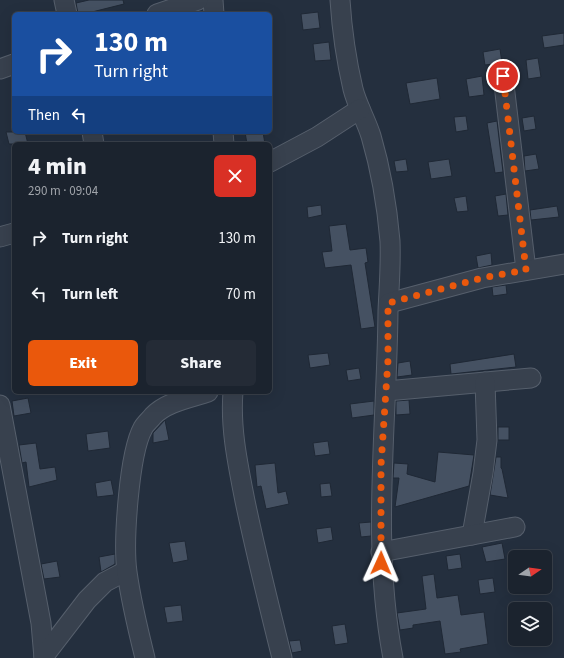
<!DOCTYPE html>
<meta charset="utf-8">
<style>
:root{--surface:#1b232e;--page:#242b36;--text:#f1f3f6;--muted:#a0a4aa;--line:#39404a;--accent:#ea580c}
body{margin:0;font-family:"Source Sans 3",sans-serif;background:var(--page);color:var(--text);height:100vh;display:flex;flex-direction:column;font-size:15px;white-space:nowrap}
*{box-sizing:border-box;margin:0}
p{font-size:13px;color:var(--muted)}
.icon{flex:none;width:22px;height:22px;fill:none;stroke:currentColor;stroke-width:2;stroke-linecap:round;stroke-linejoin:round}
.map{position:relative;flex:1;overflow:hidden}
.details{position:absolute;left:12px;top:142px;width:260px;height:252px;display:flex;flex-direction:column;background:var(--surface);border-radius:6px;box-shadow:0 4px 16px #0002,0 0 0 1px var(--line)}
.details>*{flex:none}
.banner{position:absolute;left:12px;top:12px;width:260px;height:122px;border-radius:6px;box-shadow:0 4px 16px #0002,0 0 0 1px var(--line);background:#1a4fa0;color:#fff;overflow:hidden}
.needle{width:26px;rotate:77deg}
.fabs{position:absolute;left:508px;top:550px;display:grid;gap:8px}
.fabs a{display:grid;place-items:center;width:44px;height:44px;border-radius:6px;background:var(--surface);box-shadow:0 4px 16px #0002,0 0 0 1px var(--line);font-size:20px}
.pin{position:absolute;display:grid;place-items:center;width:34px;height:34px;color:#fff;margin:-17px;border:2px solid #fff;border-radius:50%;box-shadow:0 1px 4px #0007}
.me{position:absolute;width:44px;margin:-22px;rotate:1deg;stroke-linejoin:round;filter:drop-shadow(0 0 3px #0008)}
.turn{display:flex;align-items:center;gap:14px;height:84px;padding:0 16px;font-size:18px}
.turn .icon{width:52px;height:52px;stroke-width:2.5}
.turn b{display:block;font-size:28px;line-height:34px}
.then{display:flex;align-items:center;height:38px;padding:0 16px;background:#0003;gap:8px;font-size:15px}
.round{display:grid;place-items:center;flex:none;width:42px;height:42px;border-radius:6px;background:var(--page)}
.head{display:flex;align-items:center;justify-content:space-between;height:68px;padding:0 16px}
h1{font-size:24px;font-weight:800;line-height:30px}
.action{display:flex;gap:8px;margin-top:auto;padding:8px 16px}
.action a{flex:1;height:46px;border-radius:6px;background:var(--accent);color:#fff;font-size:16px;font-weight:800;line-height:46px;text-align:center}
.action a+a{background:var(--page);color:var(--text)}
ul{padding:0;list-style:none}
li{display:flex;align-items:center;gap:12px;height:56px;padding:0 16px}
li div{flex:1}
li b{display:block;font-size:15px}
li em{font-style:normal}
.map>svg:first-child{display:block}
.building{fill:#455162;stroke:#1f2835}
.lines{fill:none;stroke-linecap:round;stroke-linejoin:round}
.minor-casing{stroke:#565f6c;stroke-width:21}
.minor{stroke:#38414e;stroke-width:19}
.route{stroke:#ea580c;stroke-width:7;stroke-dasharray:0 12.6}
</style>
<div class="map">
<svg width="564" height="658" viewBox="0 0 564 658">
<rect width="100%" height="100%" fill="#242f3e"/>
<g class="building">
<path d="M89,0h34l1,4 -32,8 1,2h-15l-2,-11z"/>
<path d="M318,12l2,16 -17,2 -2,-16z"/>
<path d="M564,33v12l-20,3 -2,-12z"/>
<path d="M329,42l2,18 -16,1 -2,-17z"/>
<path d="M500,49l2,14 -17,2 -2,-13z"/>
<path d="M538,58l3,19 -13,2 -2,-19z"/>
<path d="M482,76l2,19 -15,2 -3,-18z"/>
<path d="M437,78l3,21 -30,5 -4,-21z"/>
<path d="M466,116l2,14 -12,2 -2,-15z"/>
<path d="M534,116l2,13 -12,2 -2,-13z"/>
<path d="M497,121l6,51 -8,1 -8,-50z"/>
<path d="M6,132h19l3,12h-19z"/>
<path d="M245,132h18l2,12h-18z"/>
<path d="M536,154l3,15 -14,2 -1,-15z"/>
<path d="M406,159l2,12 -12,1 -2,-11z"/>
<path d="M449,159l3,17 -21,3 -3,-17z"/>
<path d="M506,194l2,21 -10,1 -3,-20z"/>
<path d="M466,196l2,15 -11,1 -3,-14z"/>
<path d="M321,205l1,10 -14,3 -1,-11z"/>
<path d="M557,206l2,11 -28,3 -1,-10z"/>
<path d="M346,224l4,26 16,-2 2,14 -3,1 10,64 -14,2 -10,-64 -26,3 -3,-16 10,-1 -3,-25z"/>
<path d="M491,253l1,12 -14,3 -2,-12z"/>
<path d="M506,285l1,9 -14,2 -1,-9z"/>
<path d="M328,353l2,12 -20,3 -2,-13z"/>
<path d="M514,354l2,13 -65,7 -1,-10z"/>
<path d="M410,361l2,14 -15,2 1,-14z"/>
<path d="M359,368l2,11 -13,2 -2,-11z"/>
<path d="M28,398l3,15 -17,3 -2,-15z"/>
<path d="M409,400l1,14 -14,1v-14z"/>
<path d="M374,401v14l-22,3 -2,-14z"/>
<path d="M165,420l4,20 -16,3v-10z"/>
<rect x="498" y="427" width="11" height="13"/>
<path d="M108,431l2,17 -22,3 -2,-17z"/>
<path d="M328,441l2,13 -15,2 -2,-13z"/>
<path d="M36,443l4,26 15,-2 2,13 -28,7 -3,-25 -4,1 -3,-18z"/>
<path d="M438,452l36,3 -5,31 -74,21 4,-29h-6l1,-15 14,1 -1,10 28,8z"/>
<path d="M496,457h5v11l1,1 6,29 -18,-3z"/>
<path d="M275,463l3,30 8,-2 3,13 -23,5 -5,-23 -4,1 -2,-22z"/>
<path d="M111,480l3,15 -17,2 -2,-14z"/>
<path d="M330,483l2,13 -11,1 -1,-13z"/>
<path d="M371,522v14l-10,1 -2,-14z"/>
<path d="M331,527l2,13 -15,3 -2,-14z"/>
<path d="M185,541l3,19 -15,3 -4,-20z"/>
<path d="M502,543l3,16 -19,3 -4,-15z"/>
<path d="M115,554v10l-14,8 -2,-15z"/>
<path d="M460,554l2,14 -14,2 -2,-14z"/>
<path d="M57,561l3,16 -16,2 -3,-15z"/>
<path d="M434,574l3,24 21,-3 3,20 23,-3 4,32 -28,5 1,3 -16,2 -5,-33 -27,4v3l-13,2 -3,-17 29,-4 -4,-33z"/>
<path d="M493,578l2,14 -15,2 -2,-14z"/>
<path d="M181,605l2,16 -16,2 -3,-16z"/>
<path d="M345,624l3,19 -13,2 -3,-19z"/>
<path d="M300,640l2,11 -10,2 -3,-12z"/>
</g>
<g class="lines">
<g class="minor-casing">
<g id="minor">
<path d="M64,0l3,14"/>
<path d="M213,0l1,14"/>
<path d="M340,0c2,31 6,59 13,89 4,16 13,31 18,47 10,34 16,70 19,105 1,23 -1,47 -2,70 -1,116 -17,232 5,347"/>
<path d="M157,14l41,-14"/>
<path d="M0,69l14,-5"/>
<path d="M503,76l23,194"/>
<path d="M92,132l2,12"/>
<path d="M223,132l1,12"/>
<path d="M270,162l47,-25 43,-28"/>
<path d="M0,237l14,-4"/>
<path d="M389,303l93,-25 82,-14"/>
<path d="M386,391l145,-13"/>
<path d="M233,392c-3,36 5,73 12,109 11,53 24,105 37,157"/>
<path d="M0,405l41,218 3,35"/>
<path d="M472,535l11,-62 4,-33 -2,-58"/>
<path d="M381,552l134,-25"/>
<path d="M44,656l43,-56 18,-18 21,-11"/>
<path d="M145,658c-7,-28 -14,-57 -18,-86 -4,-30 2,-119 16,-144 2,-4 7,-8 10,-12 13,-14 37,-18 55,-24"/>
</g>
</g>
<use href="#minor" class="minor"/>
</g>
<g class="lines">
<path class="route" d="M381,563v-98l7,-105v-57l94,-25 44,-8 -23,-194"/>
</g>
</svg>
<div class="fabs">
<a><svg class="needle" viewBox="-14 -14 28 28"><path d="M0-13l5 13h-10z" fill="#e53935"/><path d="M0 13l5-13h-10z" fill="#a0a4aa"/></svg></a>
<a><svg class="icon" aria-label="layers" viewBox="0 0 24 24"><path d="M12 4l9 5-9 5-9-5zM3 14l9 5 9-5"/></svg></a>
</div>
<div class="pin" style="left:503px;top:76px;background:#d93025"><svg class="icon" aria-label="arrive" viewBox="0 0 24 24"><path d="M6 21V4h12l-3 4 3 4H6"/></svg></div>
<svg class="me" style="left:381px;top:563px" viewBox="-20 -20 40 40"><path d="M0-17L14 15 0 8-14 15z" fill="#ea580c" stroke="#fff" stroke-width="4"/></svg>
<div class="banner">
<div class="turn"><svg class="icon" aria-label="right" viewBox="0 0 24 24"><path d="M7 20v-9h11M14 6l5 5-5 5"/></svg><div><b>130 m</b>Turn right</div></div>
<div class="then">Then<svg class="icon" aria-label="left" viewBox="0 0 24 24"><path d="M17 20v-9H6M10 6l-5 5 5 5"/></svg></div>
</div>
<section class="details">
<div class="head"><div><h1>4 min</h1><p>290 m · 09:04</p></div><a class="round" style="background:#d93025;color:#fff"><svg class="icon" aria-label="close" viewBox="0 0 24 24"><path d="M6 6l12 12M18 6L6 18"/></svg></a></div>
<ul>
<li><svg class="icon" aria-label="right" viewBox="0 0 24 24"><path d="M7 20v-9h11M14 6l5 5-5 5"/></svg><div><b>Turn right</b></div><em>130 m</em></li>
<li><svg class="icon" aria-label="left" viewBox="0 0 24 24"><path d="M17 20v-9H6M10 6l-5 5 5 5"/></svg><div><b>Turn left</b></div><em>70 m</em></li>
</ul>
<div class="action"><a>Exit</a><a>Share</a></div>
</section>
</div>
